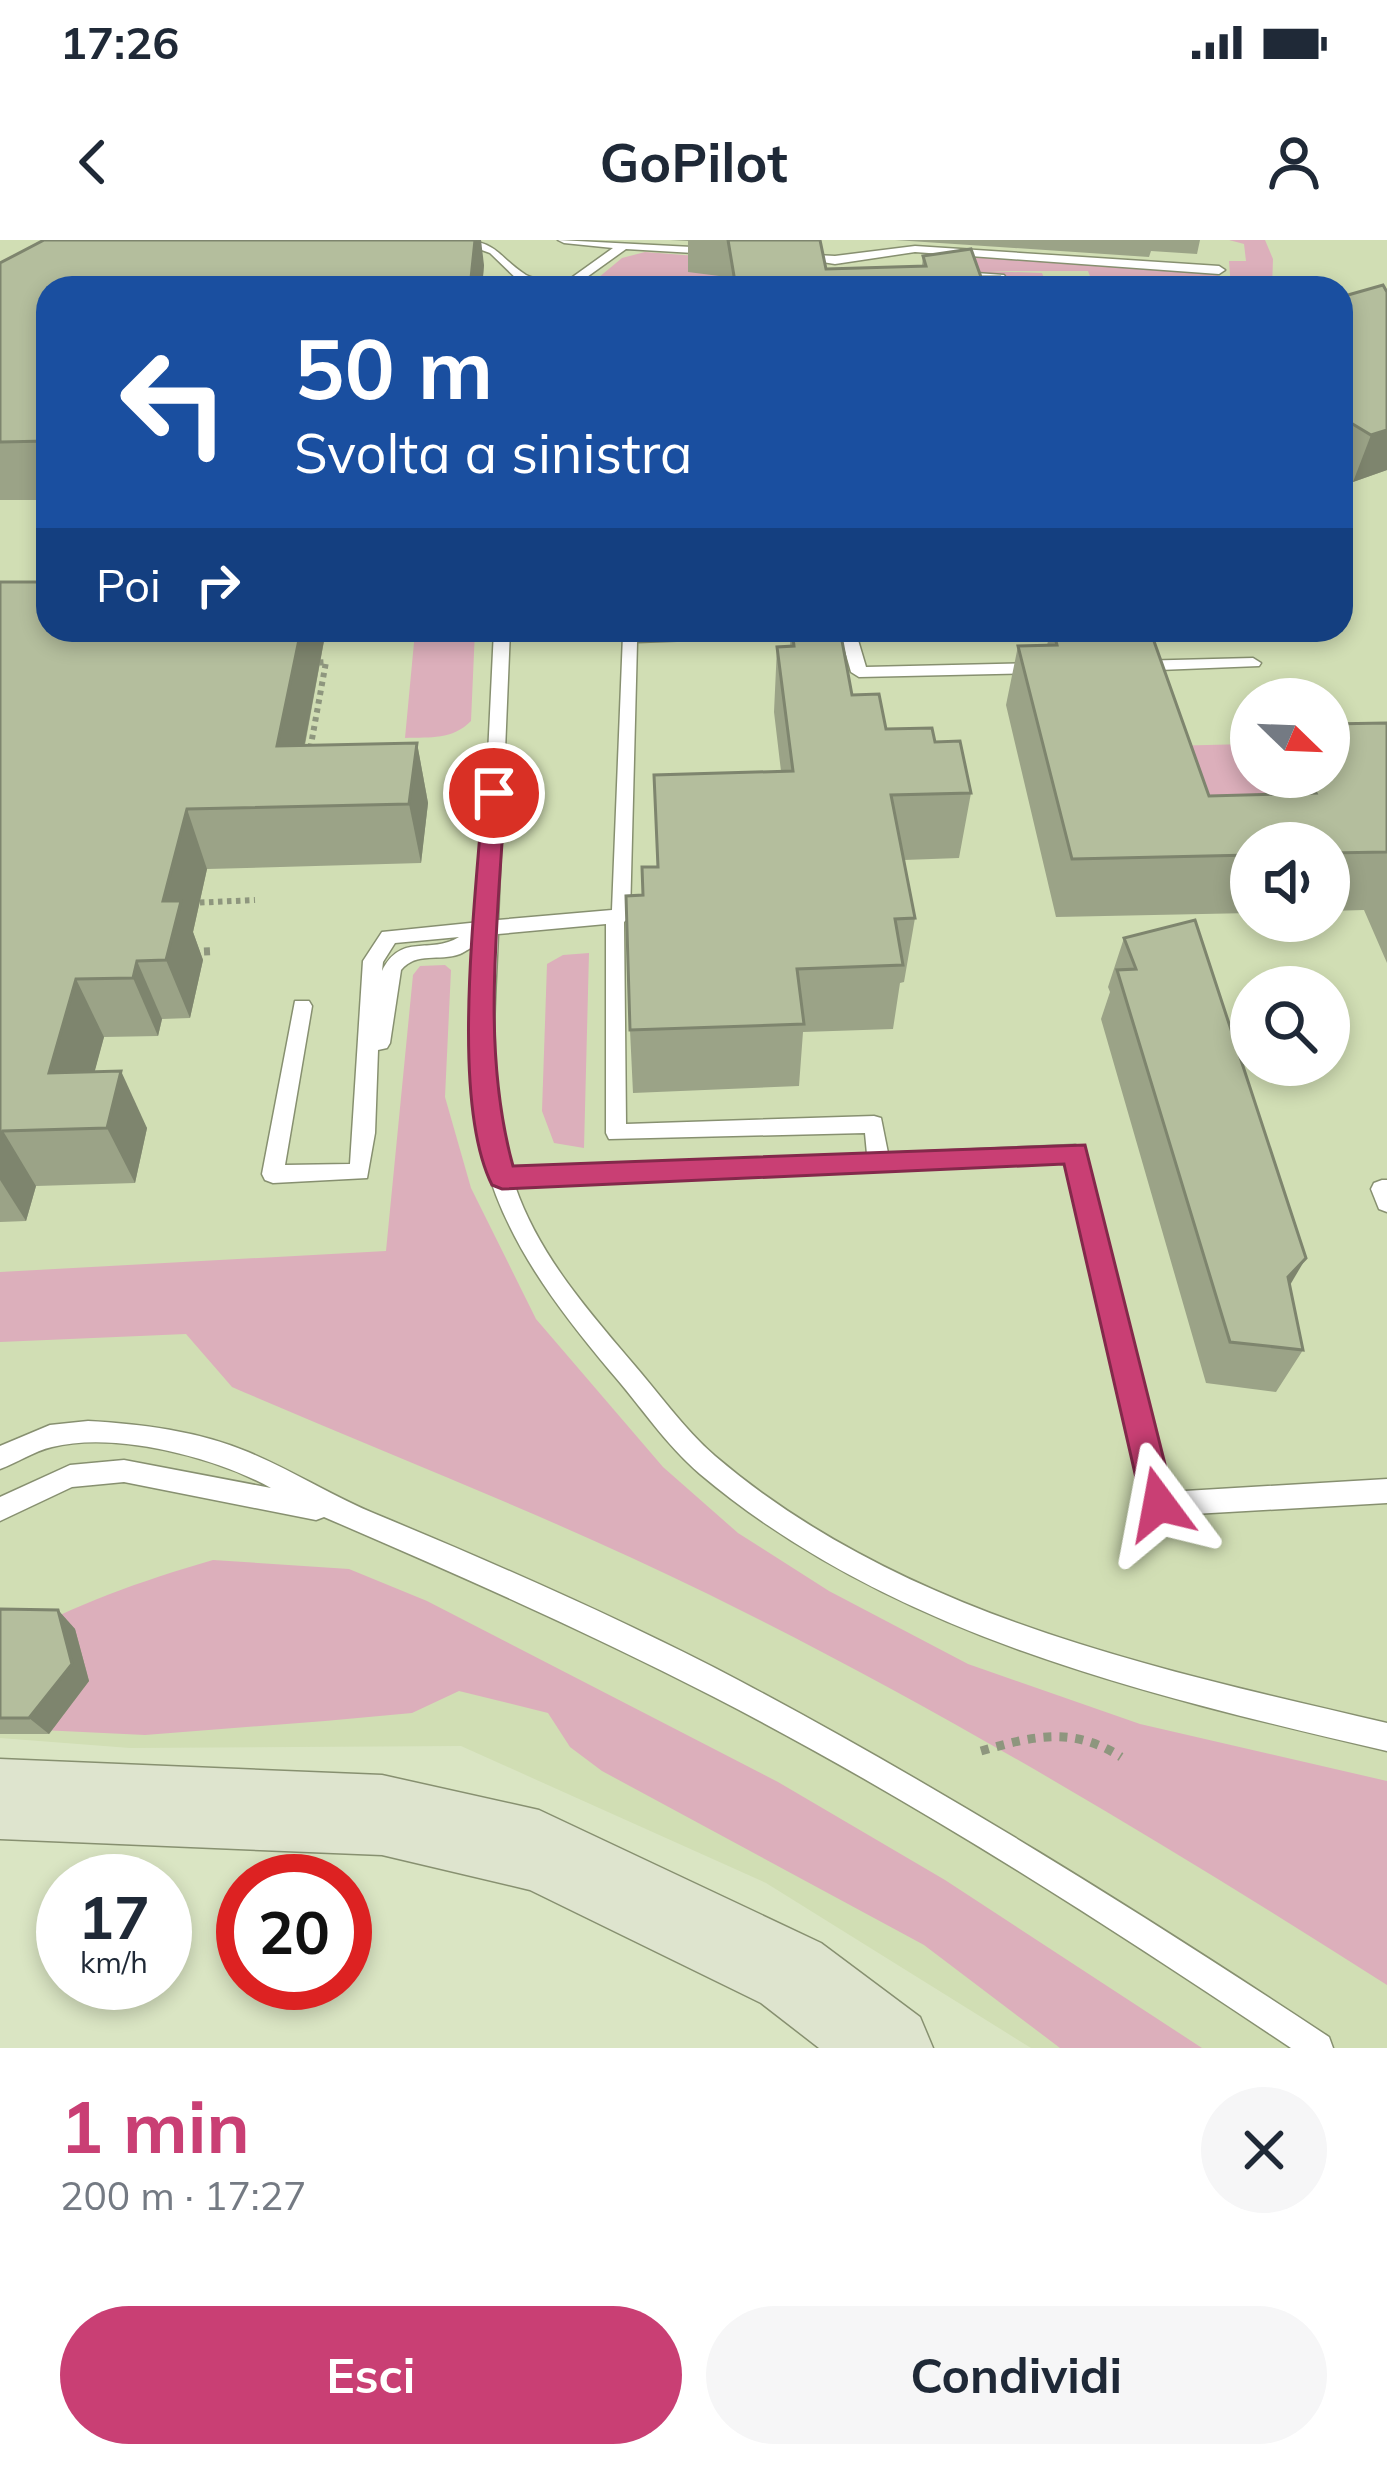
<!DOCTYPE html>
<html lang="it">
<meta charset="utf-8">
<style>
:root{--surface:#fff;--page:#f6f6f7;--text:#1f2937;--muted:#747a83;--accent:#c93f74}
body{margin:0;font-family:Mulish,sans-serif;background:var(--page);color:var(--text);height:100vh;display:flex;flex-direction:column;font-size:45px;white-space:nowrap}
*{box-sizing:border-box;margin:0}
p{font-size:39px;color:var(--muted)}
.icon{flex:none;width:66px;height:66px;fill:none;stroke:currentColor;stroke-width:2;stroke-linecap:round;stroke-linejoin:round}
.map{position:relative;height:1808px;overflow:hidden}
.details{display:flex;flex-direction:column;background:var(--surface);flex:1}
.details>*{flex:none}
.guide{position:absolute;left:36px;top:36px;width:1317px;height:366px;border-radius:36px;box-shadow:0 6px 18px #0003;background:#1a4fa0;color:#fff;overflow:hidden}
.needle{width:78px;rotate:113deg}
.fabs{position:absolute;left:1230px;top:438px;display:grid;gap:24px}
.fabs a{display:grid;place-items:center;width:120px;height:120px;border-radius:50%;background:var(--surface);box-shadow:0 6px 18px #0003;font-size:60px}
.speed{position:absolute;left:36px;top:1614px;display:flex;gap:24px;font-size:60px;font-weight:700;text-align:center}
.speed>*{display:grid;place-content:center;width:156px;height:156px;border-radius:50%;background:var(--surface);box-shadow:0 6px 18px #0003;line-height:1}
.speed small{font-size:30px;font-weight:400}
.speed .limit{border:18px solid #d22;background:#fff;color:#111}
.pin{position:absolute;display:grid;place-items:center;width:102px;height:102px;color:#fff;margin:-51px;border:6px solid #fff;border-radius:50%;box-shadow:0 3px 12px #0007}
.me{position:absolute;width:132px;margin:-66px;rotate:347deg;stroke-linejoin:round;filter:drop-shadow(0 0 9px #0008)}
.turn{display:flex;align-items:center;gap:42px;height:252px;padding:0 60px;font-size:54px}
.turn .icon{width:156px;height:156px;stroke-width:2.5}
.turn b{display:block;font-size:84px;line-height:102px}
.then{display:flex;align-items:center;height:114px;padding:0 60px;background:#0003;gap:24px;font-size:45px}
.round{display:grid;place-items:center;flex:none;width:126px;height:126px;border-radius:63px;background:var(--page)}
.head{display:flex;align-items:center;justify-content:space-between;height:204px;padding:0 60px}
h1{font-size:72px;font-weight:700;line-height:90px;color:var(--accent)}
.primary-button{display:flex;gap:24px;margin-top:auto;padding:24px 60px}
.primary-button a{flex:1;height:138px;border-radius:72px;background:var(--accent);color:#fff;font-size:48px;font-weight:700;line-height:138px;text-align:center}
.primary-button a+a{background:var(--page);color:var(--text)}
.status{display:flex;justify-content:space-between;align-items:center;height:84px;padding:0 60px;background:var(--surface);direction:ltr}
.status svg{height:33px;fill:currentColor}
header{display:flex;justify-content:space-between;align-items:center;height:156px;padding:0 60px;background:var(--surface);font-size:54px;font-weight:700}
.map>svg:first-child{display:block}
.built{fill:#d1deb4;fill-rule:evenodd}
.green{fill:#dcafbb}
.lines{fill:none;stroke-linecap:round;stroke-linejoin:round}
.lane-casing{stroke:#879070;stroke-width:3}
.secondary-casing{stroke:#879070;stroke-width:3}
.path-far3{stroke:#8e967e;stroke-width:4.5;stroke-dasharray:3 3;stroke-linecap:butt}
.path-far2{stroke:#8e967e;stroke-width:6;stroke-dasharray:4.5 4.5;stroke-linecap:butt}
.path-far1{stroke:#8e967e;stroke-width:8;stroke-dasharray:6 6;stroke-linecap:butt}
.path{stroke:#8e967e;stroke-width:9;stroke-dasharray:8 8;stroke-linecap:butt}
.lane{fill:#fff;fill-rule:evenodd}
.secondary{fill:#dee4ce;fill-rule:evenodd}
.wall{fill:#9ba387}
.shaded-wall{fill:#7e856e}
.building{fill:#b4be9d;stroke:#7e856e;stroke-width:3}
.route{fill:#c93f74;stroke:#83294b;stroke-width:3}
</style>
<div class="status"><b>17:26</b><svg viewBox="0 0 49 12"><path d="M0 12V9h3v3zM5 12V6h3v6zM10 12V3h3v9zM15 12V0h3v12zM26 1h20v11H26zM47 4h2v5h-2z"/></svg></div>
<header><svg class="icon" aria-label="back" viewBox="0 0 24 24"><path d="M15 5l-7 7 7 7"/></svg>GoPilot<svg class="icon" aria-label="person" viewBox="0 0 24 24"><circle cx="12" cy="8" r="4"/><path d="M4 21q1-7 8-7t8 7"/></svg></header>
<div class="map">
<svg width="1387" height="1808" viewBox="0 0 1387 1808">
<rect width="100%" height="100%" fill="#dae5c3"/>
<path class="built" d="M0,0h1387v1808h-356l-265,-165 -305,-137 -331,2 -130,-10zM48,48h1293v342h-1293zM1251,459h78v78h-78zM1251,603h78v78h-78zM1251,747h78v78h-78z"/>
<g class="green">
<path d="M1229,0h36l8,19 -1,29h-41l-2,-27h17l-2,-17z"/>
<path d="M645,12l168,13 -3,10 -161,10 -51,-7 24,-20z"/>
<path d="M988,16l230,17 1,14 -128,-8 -3,-8h-103l57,2 5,12 -30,1 -13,-10 -16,-2 -128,9 39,-14z"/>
<path d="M382,390h93l-4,91c-19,19 -40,16 -66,17l10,-106z"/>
<path d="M1248,504l3,33h9l26,66 -35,3 -84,-100z"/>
<path d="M589,713l-5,195 -30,-5 -12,-32 5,-147 16,-9z"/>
<path d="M420,726l25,-1 6,5 -6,127 26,91 65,131 127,148 75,66 91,58 139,73 172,60 247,57v204c-220,-140 -445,-276 -679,-391 -155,-76 -318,-139 -476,-207l-46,-53 -186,8v-70l386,-21 27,-276z"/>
<path d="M213,1320l136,9 78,32 351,181 167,98 257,168h-142l-136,-103 -322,-174 -32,-24 -22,-34 -89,-22 -47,22 -87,8 -180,14 -145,-7 9,-87c66,-37 132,-60 204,-81z"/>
</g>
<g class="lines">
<g class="lane-casing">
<g id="lane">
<path d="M454,0c45,0 41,15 72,35 11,6 28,5 41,6l46,-33 -49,-5 -6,-3 153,8 6,3 -6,3 -85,-5 -46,33 31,6 -78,-3v3h-12l-1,-6 -30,-29z"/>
<path d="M915,6l304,20 6,4 -6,4 -304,-22 -80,12 -45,-7 6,-3 39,2z"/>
<path d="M976,33l28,2 9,13h-12l-5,-7 -24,-1 -2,-3z"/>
<path d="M756,40v6l-4,1 -65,1 6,-4z"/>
<path d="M494,390h16l-12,290 114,-10 11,-275 87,-5h124l-8,5 -189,7 -7,274 -6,6 2,202 248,-8 7,2 7,35 187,-8 7,2 86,345 219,-13v24l-228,13 -9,-4 -83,-350 -552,24c23,67 70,121 115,174 28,32 53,68 85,96 186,159 440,213 672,267v28c-239,-56 -495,-115 -687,-277 -35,-30 -60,-69 -90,-103 -52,-62 -104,-130 -125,-210 -18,-71 -10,-146 -6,-218 -2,1 -16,10 -19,11 -21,8 -43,-3 -59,16l-11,73 -3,5 -9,2 -3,83 -8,45 -94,5 -8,-3 -3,-6 33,-173h14l3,5 -27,159 65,-1 13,-203 19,-29 98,-10zM606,684v209l3,6 256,-6 2,21 -358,15c-23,-76 -14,-157 -11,-235zM459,697c-29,18 -58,-5 -77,34l1,-9 12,-19z"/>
<path d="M839,390h16l11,37 176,-4 8,5 -8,5 -183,4 -8,-5z"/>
<path d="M1253,418l8,5 -2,3 -125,5 -8,-5 8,-5z"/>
<path d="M1382,940h5v32l-8,-3 -8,-20 3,-6z"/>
<path d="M88,1181c54,3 110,10 160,31 44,18 85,45 130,63 123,51 244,104 362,166 203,108 397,229 589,356l4,11h-42c-187,-125 -377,-248 -577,-351 -128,-66 -258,-123 -390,-180l-8,3 -192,-38 -52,5 -72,34v-24l70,-32 54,-5 147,28c-56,-31 -156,-57 -219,-41 -18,4 -35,16 -52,22v-23l50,-21z"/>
</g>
</g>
<g class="secondary-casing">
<path id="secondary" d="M0,1519l382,16 157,35 282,133 99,74 13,31h-114l-58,-45 -231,-113 -148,-35 -382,-16z"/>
</g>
<path class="path-far3" d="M1341,235l5,3 -5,2"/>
<g class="path-far2">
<path d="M310,423l16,-1 -16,88"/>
<path d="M191,663l64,-3"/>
</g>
<path class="path-far1" d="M192,712l21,-1"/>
<path class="path" d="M981,1511c52,-15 92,-25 140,6"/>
<use href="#lane" class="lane"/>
<use href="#secondary" class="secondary"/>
</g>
<g class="wall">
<path d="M670,0h150l6,29 96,-3 1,-10 58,21 -254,11v-11l-39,-5v-31z"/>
<path d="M895,0h305l-3,14 -46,-3 -2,6z"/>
<path d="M0,23l484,2 -2,23h-434v212h-48z"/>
<path d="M1387,52v178l-34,12 -12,-8v-177z"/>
<path d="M0,342l326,48 -21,115 112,-2 11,60 -7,60 -214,6 -14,63 10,28 -13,58 -28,1 -4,17 -54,1 -10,35 53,56 -12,55 -99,3 -10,35 -26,1z"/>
<path d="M791,390h49l12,65 34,34 49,13 36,51 -12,65 -55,2 11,58 -11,64 -4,1 -7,46 -90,3 -4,54 -166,7 -3,-63 13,-135 14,-28 -3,-92 127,-4 -7,-59 3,-65h13z"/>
<path d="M1051,390h99l59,166 59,-2 -4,-10 3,-7h42l78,-54v240l-23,-53 -35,1v-68h-78v70l-195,4 -50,-212 12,-59 29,-1z"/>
<path d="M1124,698l166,348 13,64 -27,42 -70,-9 -105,-364 9,-27 -2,-5z"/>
<path d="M0,1369l58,1 17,19 14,52 -40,53h-49z"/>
</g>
<g class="shaded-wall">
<path d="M475,0h6l3,25 -2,23h-12z"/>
<path d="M1387,190v40l-34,12 18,-47z"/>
<path d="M301,390h25l-33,176 -16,-60z"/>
<path d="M417,503l11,60 -7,60 -12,-59z"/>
<path d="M187,569l20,60 -14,63 10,28 -13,58 -24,-58 -3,-59z"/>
<path d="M137,721l25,58 -4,17 -25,-58z"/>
<path d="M76,739l28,58 -25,93 -30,-57z"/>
<path d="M121,831l26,57 -12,55 -28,-55z"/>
<path d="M3,891l33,55 -10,35 -26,-41v-40z"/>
<path d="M1306,1018l-26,44 8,-25z"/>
<path d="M58,1370l17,19 14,52 -40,53 -20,-16z"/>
</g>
<g class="building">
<path d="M44,0h431l-5,48h-422v153l-48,1v-179z"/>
<path d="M728,0h92l6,29 100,-3 -3,-10 48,-7 10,28h19l4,11h-268z"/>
<path d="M1383,45l4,7v138l-16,5 -30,-18v-120z"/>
<path d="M0,342h48v48h253l-24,116 140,-3 -8,61 -222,5 -24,92h18l-15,59 -29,1 -4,17 -57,1 -27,94 72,-2 -14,57 -104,3 -3,9z"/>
<path d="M792,390h48l12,65 27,-1 7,35 46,-1 3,14 25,-1 11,52 -80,2 24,123 -20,1 8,46 -106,4 7,55 -174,6 -4,-134 17,-1 -1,-28h16l-4,-92 139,-4 -16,-124 17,-1z"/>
<path d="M1053,390h97l59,166 107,-3 -7,-16h20v-53l58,-1v129l-58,1v-10h-78v12l-179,4 -54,-213 39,-1z"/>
<path d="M1195,680l111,338 -18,19 15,73 -73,-8 -113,-372 19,-1 -12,-31z"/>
<path d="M0,1369l58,1 14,54 -43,54h-29z"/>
</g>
<path class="route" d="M494,545l11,8c-6,122 -25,253 8,373l572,-21 90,359 -5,11 -11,4 -12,-4 -5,-11 -78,-340 -562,25 -10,-4c-43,-86 -15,-293 -9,-392z"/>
</svg>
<div class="fabs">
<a><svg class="needle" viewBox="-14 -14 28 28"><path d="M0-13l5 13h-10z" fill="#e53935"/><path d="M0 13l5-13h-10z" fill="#747a83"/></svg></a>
<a><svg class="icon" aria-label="sound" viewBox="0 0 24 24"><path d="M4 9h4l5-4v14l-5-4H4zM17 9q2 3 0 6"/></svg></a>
<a><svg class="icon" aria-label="search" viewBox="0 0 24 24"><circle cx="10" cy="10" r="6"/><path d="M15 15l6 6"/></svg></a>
</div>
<div class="speed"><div>17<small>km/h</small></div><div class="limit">20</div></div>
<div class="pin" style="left:494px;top:553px;background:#d93025"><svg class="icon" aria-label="arrive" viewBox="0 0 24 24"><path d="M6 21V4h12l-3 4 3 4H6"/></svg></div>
<svg class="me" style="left:1159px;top:1264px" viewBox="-20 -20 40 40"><path d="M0-17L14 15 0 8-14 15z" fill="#c93f74" stroke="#fff" stroke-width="4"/></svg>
<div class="guide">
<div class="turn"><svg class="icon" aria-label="left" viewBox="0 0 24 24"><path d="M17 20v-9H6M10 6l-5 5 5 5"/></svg><div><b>50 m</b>Svolta a sinistra</div></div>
<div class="then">Poi<svg class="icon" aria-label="right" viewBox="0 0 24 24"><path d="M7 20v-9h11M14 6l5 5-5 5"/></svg></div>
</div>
</div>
<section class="details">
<div class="head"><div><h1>1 min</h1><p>200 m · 17:27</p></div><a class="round"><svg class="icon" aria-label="close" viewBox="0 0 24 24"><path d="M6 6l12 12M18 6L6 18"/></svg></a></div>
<div class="primary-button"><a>Esci</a><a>Condividi</a></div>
</section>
